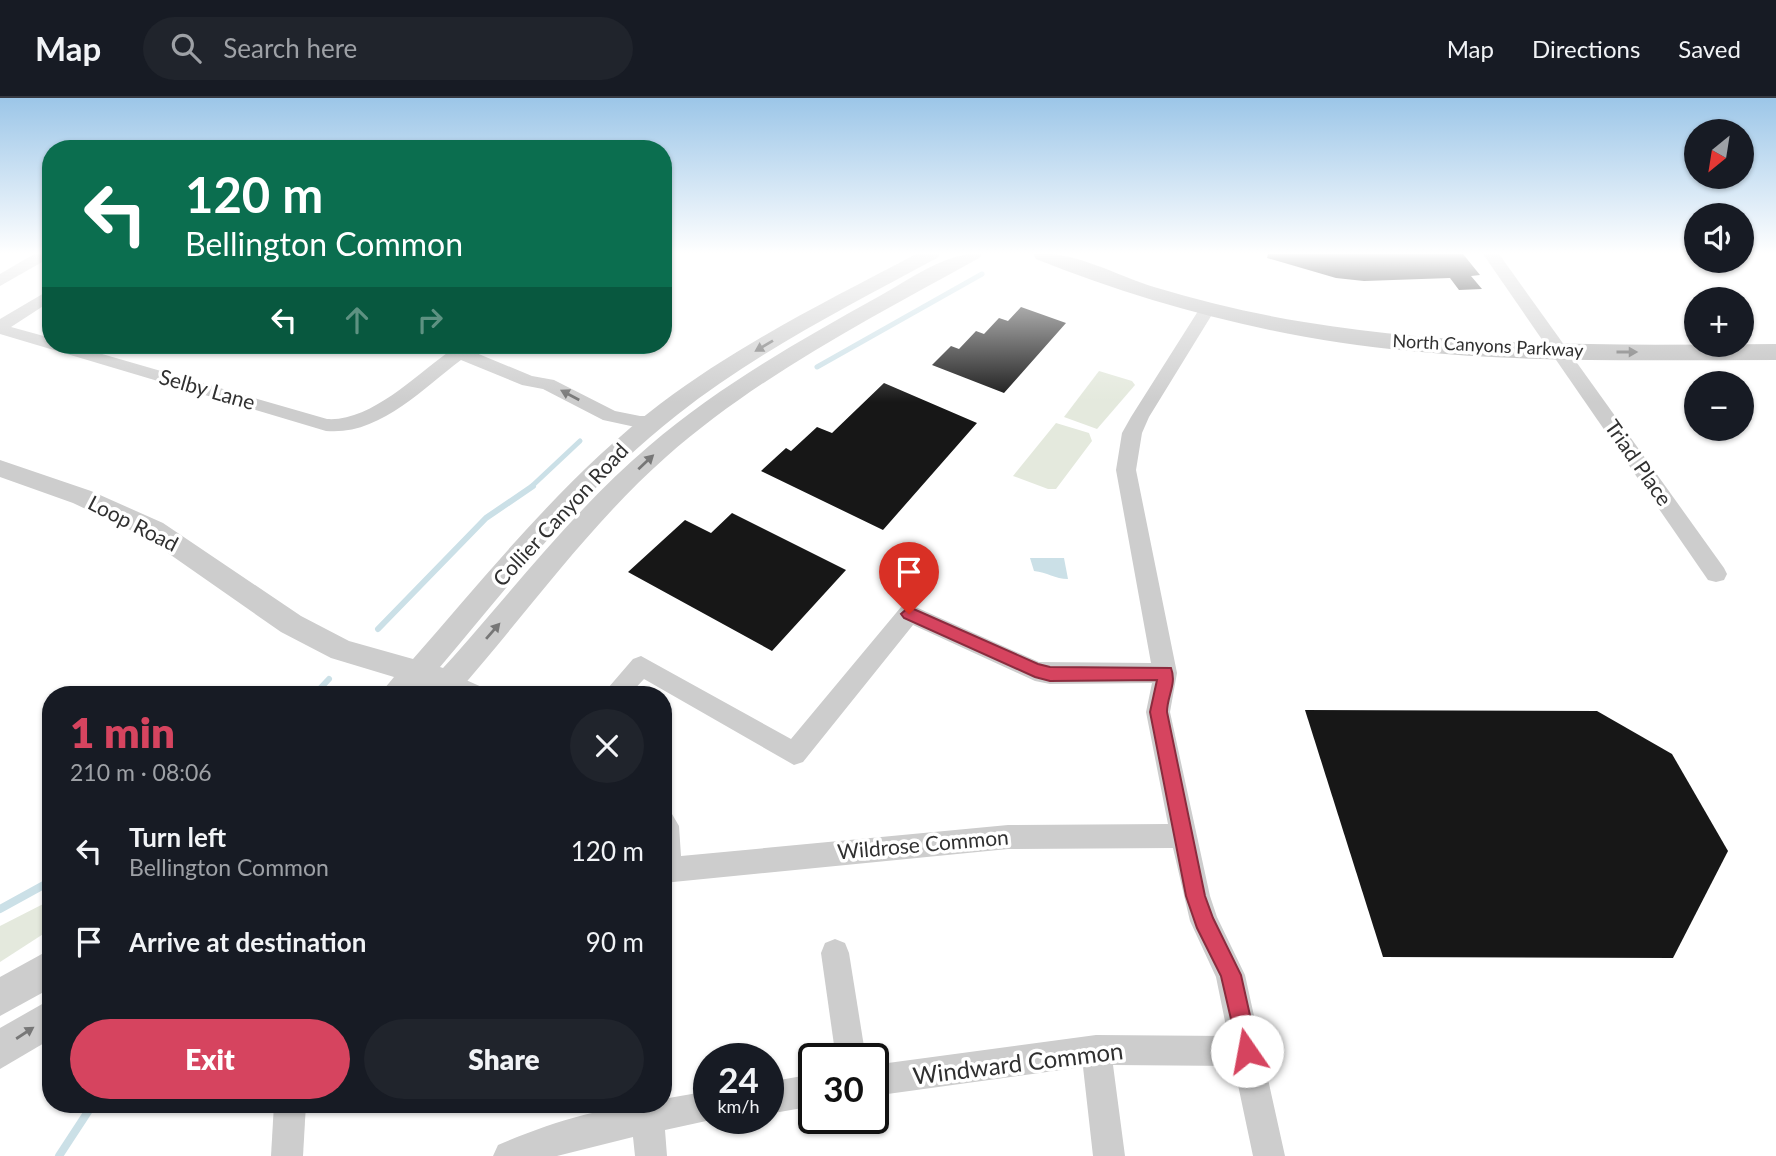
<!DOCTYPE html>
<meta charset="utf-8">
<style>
:root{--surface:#171b24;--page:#20242c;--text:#f1f3f6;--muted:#9ea1a6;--line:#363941;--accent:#d6445f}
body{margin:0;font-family:Lato,sans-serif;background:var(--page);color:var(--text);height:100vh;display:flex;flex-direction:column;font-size:26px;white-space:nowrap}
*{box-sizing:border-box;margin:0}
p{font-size:23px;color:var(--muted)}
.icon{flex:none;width:38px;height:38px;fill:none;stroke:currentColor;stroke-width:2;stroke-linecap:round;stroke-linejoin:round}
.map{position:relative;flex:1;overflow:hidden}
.details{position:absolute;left:42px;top:588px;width:630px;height:427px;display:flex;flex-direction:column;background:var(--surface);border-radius:28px;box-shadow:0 2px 5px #0004}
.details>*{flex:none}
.hud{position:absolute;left:42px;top:42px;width:630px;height:214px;border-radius:28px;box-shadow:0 2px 5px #0004;background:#0b6e4f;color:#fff;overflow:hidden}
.needle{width:46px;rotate:210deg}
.tools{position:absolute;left:1684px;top:21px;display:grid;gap:14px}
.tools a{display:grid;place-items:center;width:70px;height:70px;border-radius:50%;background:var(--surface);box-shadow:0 2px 5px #0004;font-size:35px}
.speed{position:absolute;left:693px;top:945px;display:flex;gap:14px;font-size:35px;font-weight:700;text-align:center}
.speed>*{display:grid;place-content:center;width:91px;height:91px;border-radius:50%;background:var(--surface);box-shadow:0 2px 5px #0004;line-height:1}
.speed small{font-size:18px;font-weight:400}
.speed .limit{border:4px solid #111;border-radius:10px;background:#fff;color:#111}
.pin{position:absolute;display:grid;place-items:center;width:60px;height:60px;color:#fff;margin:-72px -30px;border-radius:50% 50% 50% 0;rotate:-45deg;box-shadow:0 0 7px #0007}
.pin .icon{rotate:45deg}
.me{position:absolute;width:77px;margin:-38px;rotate:348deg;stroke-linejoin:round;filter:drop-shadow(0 0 5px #0008)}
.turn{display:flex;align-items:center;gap:24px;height:147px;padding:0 28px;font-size:32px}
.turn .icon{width:91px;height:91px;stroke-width:2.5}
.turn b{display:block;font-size:49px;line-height:60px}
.lanes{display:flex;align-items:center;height:66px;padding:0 28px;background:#0003;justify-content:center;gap:35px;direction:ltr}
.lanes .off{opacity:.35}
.round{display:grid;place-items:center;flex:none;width:74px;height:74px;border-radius:37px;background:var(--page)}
.headline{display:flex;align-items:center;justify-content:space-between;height:119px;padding:0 28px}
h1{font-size:42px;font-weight:800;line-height:52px;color:var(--accent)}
.primary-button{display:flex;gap:14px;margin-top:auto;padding:14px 28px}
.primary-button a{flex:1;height:80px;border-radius:42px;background:var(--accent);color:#fff;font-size:28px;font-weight:800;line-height:80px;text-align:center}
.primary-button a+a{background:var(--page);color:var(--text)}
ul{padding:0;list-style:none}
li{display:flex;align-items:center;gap:21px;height:91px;padding:0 28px}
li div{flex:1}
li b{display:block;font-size:26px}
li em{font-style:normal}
header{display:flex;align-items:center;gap:42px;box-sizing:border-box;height:98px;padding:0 35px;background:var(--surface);border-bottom:2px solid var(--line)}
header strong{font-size:33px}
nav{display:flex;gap:38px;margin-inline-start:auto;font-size:24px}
.search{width:490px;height:63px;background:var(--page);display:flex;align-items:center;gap:18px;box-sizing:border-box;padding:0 24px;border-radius:38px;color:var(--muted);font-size:26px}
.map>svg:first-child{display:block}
.green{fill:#e4e9dd}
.water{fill:#cbe0e7}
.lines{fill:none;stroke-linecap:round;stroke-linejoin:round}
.stream-far2{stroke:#cbe0e7;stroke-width:5}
.stream-far1{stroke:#cbe0e7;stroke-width:6}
.stream{stroke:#cbe0e7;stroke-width:8}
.building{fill:#171717}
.minor{fill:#cdcdcd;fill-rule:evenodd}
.tertiary{fill:#cdcdcd;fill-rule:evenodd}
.secondary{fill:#bababa;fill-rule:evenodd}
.oneway{fill:#777}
.oneway2{fill:#6e6e6e}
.route{fill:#d6445f;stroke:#8b2c3e;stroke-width:2}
.labels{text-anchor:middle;stroke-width:7;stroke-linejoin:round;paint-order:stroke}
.far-street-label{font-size:18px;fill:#303030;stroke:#fff}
.street-label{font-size:21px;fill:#303030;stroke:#fff}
.near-street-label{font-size:24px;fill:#303030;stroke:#fff}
</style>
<header>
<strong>Map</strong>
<div class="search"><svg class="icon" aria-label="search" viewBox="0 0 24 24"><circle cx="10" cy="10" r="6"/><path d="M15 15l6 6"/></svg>Search here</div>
<nav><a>Map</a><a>Directions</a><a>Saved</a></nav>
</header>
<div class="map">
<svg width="1776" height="1058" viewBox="0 0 1776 1058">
<rect width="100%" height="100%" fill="#fff"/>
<g class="green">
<path d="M1099,273l33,10 3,4 -38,44 -33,-12z"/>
<path d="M1056,325l33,10 3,8 -36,48h-8l-35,-13z"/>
<path d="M51,802v29l-51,33v-36z"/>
</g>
<path class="water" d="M1030,460h34l4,21c-13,0 -21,-7 -34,-8z"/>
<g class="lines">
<g class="stream-far2">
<path d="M817,269l165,-93"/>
<path d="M531,389l49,-46"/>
</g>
<g class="stream-far1">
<path d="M378,531l108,-111 47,-32"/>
<path d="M314,597l15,-16"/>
</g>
<g class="stream">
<path d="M0,811l51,-28"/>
<path d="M59,1058l34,-52"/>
</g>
</g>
<g class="building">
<path d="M1268,156h195l17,21 -9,1 11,13 -23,1 -9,-12 -86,3 -28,-3 -69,-20z"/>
<path d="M1021,209l45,16 -62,70 -72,-28 19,-19 8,3 17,-18 8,3 15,-16 9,3z"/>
<path d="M884,285l93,40 -94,107 -122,-59 25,-23 5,3 26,-24 15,6z"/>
<path d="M732,415l114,57 -74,81 -144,-79 57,-52 26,13z"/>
<path d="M1305,612l292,1 75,43 56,97 -55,107 -290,-1z"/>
</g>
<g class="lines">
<g class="minor">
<path d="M34,156h17v3l-51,29v-12z"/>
<path d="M1483,156h16l225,314 3,6 -3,6 -8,2 -8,-2z"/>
<path d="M51,191v12l-40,26 40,11v7h20l256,74c42,3 86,-41 120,-66l-14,-8h24l75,31 22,4 61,31 25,5h24l2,4 -2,4 -24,4 -37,-8 -60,-31 -21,-4 -61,-25c-39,29 -82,76 -135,71l-326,-97v-15z"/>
<path d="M1208,205l8,5 -67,109 -7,16 -6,37 41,203 -7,39 40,184 7,21 28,58 40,181h-32l-19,-90 -121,-1 12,91h-32l-10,-89 -210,29v-31l223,-30 132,1 -12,-59 -26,-56 -17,-73 -165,1 -345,34v-73l9,4 7,12 2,30 327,-31 160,-1 -22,-112 6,-29 -102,1 -15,-3 -122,-56 -110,137 -9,3 -150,-86 -15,16h-27l31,-36 8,-3 150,83 110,-132 8,-3 130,58 112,1 -35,-193 6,-37 9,-16 69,-109z"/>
<path d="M448,574l36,16 4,7c-17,0 -43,5 -52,-13l4,-7z"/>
<path d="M835,841l10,4 4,10 17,106h-30l-15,-106 4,-10z"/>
<path d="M814,976v32l-46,8v-32z"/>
<path d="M709,993v27h11l-55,12 2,26h-32l-2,-19 -76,19h-64l5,-11c51,-22 110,-41 165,-41v-5z"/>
<path d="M274,1006h32l-3,52h-32z"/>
</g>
<g class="tertiary">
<path d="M916,156h24l-3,4c-89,48 -180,94 -260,157 -91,71 -163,164 -237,252l3,1 11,-12c63,-71 122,-148 195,-210 69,-59 148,-104 227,-148 32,-17 70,-47 106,-44l-3,4c-108,60 -220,117 -313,199 -79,70 -141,159 -211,238h-33l4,-8 -3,-1 -9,9h-35l15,-18 -63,-19 -50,-26 -136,-95 -72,-34 -73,-26v-17l91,31 72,32 138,93 48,25 64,18c77,-88 153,-183 247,-255 79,-60 169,-104 256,-150z"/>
<path d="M51,851v39l-51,28v-39z"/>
<path d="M51,901v40l-51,30v-41z"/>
</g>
<path class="secondary" d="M1033,156c41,-4 82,21 121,33 50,15 100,27 150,35 157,26 314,23 472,22v16c-122,0 -244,3 -366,-9 -129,-12 -254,-44 -374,-92z"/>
</g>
<defs><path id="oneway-solid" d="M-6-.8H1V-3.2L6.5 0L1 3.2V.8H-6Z" transform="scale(1.75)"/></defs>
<g class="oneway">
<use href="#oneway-solid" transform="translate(764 248) rotate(149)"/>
<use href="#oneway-solid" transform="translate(570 297) rotate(-152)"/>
<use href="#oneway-solid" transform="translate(646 364) rotate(-43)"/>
<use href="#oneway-solid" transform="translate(493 533) rotate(-49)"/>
<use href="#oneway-solid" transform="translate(25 935) rotate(-33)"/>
</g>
<use class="oneway2" href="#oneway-solid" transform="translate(1627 254)"/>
<linearGradient id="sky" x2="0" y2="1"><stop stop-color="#9cc6e8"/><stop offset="0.51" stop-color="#fff"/><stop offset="1" stop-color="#fff" stop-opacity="0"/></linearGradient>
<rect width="1776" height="304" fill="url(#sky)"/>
<path class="route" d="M909,509l129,57 12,3 121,1c6,16 -4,28 -4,44l38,184 8,22 28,57 17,76 -3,7 -8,3 -7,-3 -19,-82 -24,-48 -11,-32 -36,-184 7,-32 -107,1 -15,-4 -131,-59 -3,-4z"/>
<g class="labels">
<g class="far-street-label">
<text transform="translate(1488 248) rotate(3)" y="6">North Canyons Parkway</text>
</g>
<g class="street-label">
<text transform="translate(207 292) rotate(16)" y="7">Selby Lane</text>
<text transform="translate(1638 365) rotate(55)" y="7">Triad Place</text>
<text transform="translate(561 417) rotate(-47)" y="7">Collier Canyon Road</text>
<text transform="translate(133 426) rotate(27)" y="7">Loop Road</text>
<text transform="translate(923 747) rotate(-5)" y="7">Wildrose Common</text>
</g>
<g class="near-street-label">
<text transform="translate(1018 966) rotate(-7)" y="8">Windward Common</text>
</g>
</g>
</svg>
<div class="tools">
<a><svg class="needle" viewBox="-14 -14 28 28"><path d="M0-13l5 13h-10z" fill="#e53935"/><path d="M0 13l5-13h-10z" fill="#9ea1a6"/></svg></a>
<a><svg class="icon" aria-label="sound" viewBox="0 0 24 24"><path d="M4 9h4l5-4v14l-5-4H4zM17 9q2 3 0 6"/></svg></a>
<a>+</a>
<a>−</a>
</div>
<div class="speed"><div>24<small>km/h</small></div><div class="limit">30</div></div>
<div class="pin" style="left:909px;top:516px;background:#d93025"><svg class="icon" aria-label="arrive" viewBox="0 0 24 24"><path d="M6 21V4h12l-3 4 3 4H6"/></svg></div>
<svg class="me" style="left:1247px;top:953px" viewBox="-20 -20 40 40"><circle r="19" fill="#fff"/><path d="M0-13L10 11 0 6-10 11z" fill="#d6445f"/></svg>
<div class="hud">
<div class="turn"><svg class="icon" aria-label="left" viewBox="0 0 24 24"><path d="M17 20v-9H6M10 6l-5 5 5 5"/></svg><div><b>120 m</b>Bellington Common</div></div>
<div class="lanes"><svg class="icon" aria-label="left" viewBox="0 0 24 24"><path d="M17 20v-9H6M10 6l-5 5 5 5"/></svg><svg class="icon off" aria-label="ahead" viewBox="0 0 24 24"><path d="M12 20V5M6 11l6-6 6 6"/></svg><svg class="icon off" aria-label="right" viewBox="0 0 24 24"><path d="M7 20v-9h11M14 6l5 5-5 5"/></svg></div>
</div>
<section class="details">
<div class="headline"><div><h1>1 min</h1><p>210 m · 08:06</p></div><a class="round"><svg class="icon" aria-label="close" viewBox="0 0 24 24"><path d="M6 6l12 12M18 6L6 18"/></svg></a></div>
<ul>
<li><svg class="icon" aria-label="left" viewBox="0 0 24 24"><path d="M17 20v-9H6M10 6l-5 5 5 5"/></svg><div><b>Turn left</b><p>Bellington Common</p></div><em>120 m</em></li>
<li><svg class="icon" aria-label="arrive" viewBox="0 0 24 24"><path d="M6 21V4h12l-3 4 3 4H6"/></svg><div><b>Arrive at destination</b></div><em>90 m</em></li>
</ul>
<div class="primary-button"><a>Exit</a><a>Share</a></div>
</section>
</div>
